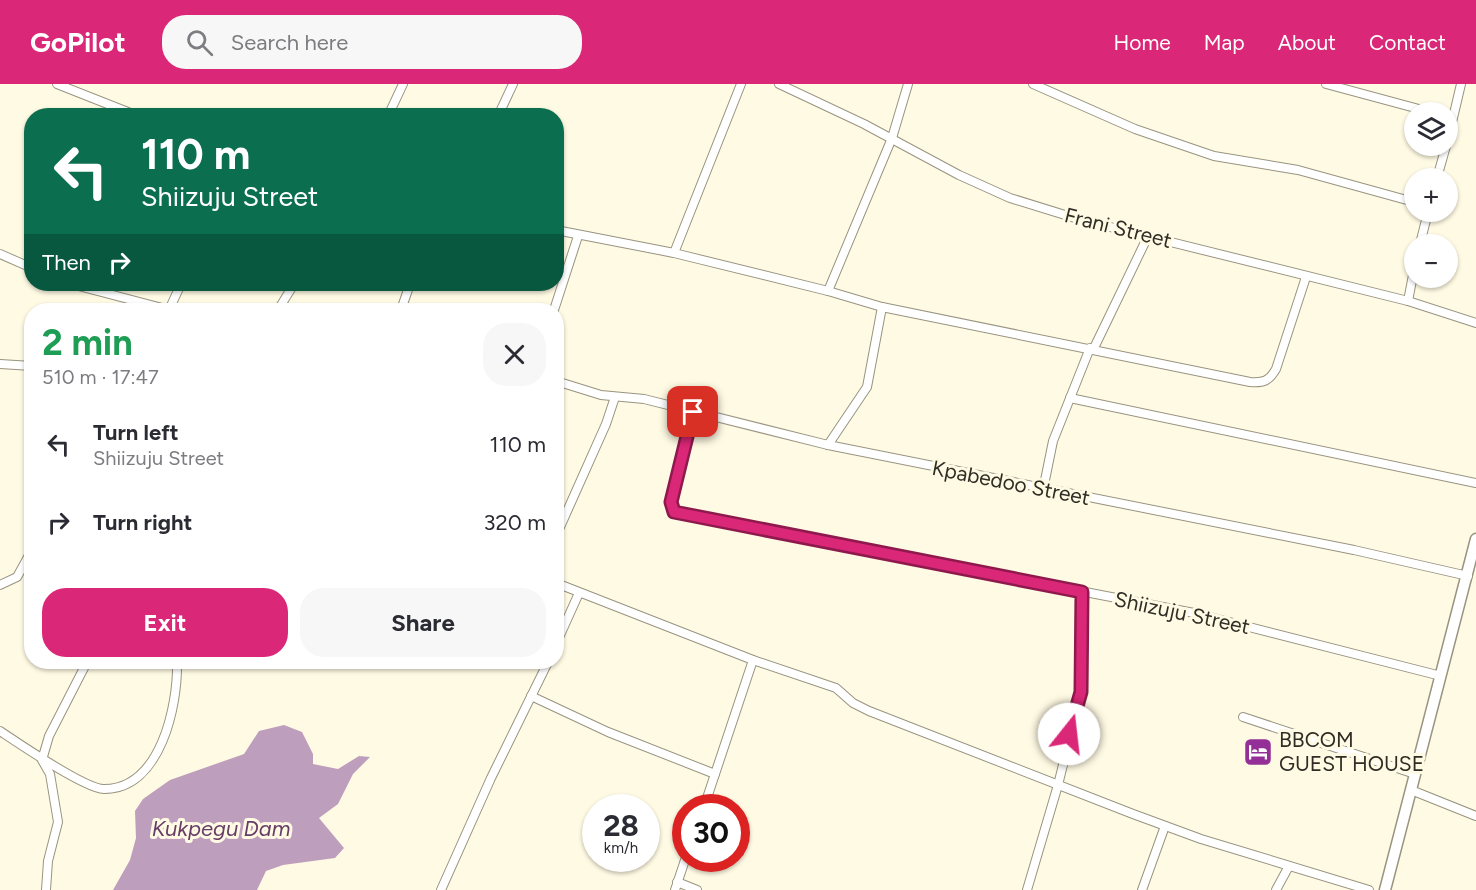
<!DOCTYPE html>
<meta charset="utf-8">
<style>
:root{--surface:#fff;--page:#f7f7f7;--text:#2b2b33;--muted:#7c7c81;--accent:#db2777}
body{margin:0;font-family:Figtree,sans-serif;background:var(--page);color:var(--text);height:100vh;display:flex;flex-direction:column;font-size:22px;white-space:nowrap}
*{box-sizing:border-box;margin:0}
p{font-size:20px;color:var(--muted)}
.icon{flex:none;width:33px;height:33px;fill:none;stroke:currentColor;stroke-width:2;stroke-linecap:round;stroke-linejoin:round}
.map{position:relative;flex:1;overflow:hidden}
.drawer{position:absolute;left:24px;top:219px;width:540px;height:366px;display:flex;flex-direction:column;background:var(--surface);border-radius:24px;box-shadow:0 2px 4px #0004}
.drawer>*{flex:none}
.hud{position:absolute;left:24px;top:24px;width:540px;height:183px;border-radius:24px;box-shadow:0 2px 4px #0004;background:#0b6e4f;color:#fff;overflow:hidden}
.fabs{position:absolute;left:1404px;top:18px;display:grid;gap:12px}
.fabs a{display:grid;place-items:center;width:54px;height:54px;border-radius:50%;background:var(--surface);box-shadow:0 2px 4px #0004;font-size:30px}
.speed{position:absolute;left:582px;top:710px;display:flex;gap:12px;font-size:30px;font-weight:700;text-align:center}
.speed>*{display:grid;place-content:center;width:78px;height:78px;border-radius:50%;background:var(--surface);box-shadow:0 2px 4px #0004;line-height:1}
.speed small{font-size:15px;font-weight:400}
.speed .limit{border:9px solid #d22;background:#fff;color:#111}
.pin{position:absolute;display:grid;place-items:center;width:51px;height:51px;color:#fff;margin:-26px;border-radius:12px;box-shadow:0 3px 9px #0006}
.me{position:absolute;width:66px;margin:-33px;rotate:16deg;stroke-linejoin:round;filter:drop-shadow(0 0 4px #0008)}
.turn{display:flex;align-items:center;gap:21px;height:126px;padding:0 18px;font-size:27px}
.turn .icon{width:78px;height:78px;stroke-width:2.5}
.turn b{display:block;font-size:42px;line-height:51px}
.then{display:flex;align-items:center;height:57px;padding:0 18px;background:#0003;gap:12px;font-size:22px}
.round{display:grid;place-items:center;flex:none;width:63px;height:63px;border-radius:24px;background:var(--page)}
.headline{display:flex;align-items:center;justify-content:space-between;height:102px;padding:0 18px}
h1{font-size:36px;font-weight:700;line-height:45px;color:#1e9e55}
.button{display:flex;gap:12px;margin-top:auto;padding:12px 18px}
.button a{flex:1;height:69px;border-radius:24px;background:var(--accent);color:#fff;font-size:24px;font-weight:700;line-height:69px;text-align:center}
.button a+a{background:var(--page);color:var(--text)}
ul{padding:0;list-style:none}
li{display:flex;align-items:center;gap:18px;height:78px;padding:0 18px}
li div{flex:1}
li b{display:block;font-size:22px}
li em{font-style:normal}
header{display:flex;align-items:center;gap:36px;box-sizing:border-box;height:84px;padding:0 30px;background:var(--accent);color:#fff}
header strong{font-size:28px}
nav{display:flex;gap:33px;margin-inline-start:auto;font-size:21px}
.search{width:420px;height:54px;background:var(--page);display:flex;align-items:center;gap:15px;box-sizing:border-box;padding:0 21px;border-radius:24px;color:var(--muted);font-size:22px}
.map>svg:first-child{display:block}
.water{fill:#be9ebd}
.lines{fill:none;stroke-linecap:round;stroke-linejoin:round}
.minor-casing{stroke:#989480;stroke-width:10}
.tertiary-casing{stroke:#989480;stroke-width:13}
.minor{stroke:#fff;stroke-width:8}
.tertiary{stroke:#fff;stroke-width:10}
.route-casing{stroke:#8e194d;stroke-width:15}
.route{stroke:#db2777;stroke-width:10}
.labels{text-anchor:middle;stroke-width:6;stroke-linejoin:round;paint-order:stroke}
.street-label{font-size:21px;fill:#2f2d25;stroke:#fffae3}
.poi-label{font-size:21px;fill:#2f2d25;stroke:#fffae3;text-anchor:start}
.water-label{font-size:22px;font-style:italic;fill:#673d68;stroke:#fffae3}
</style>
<header>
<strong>GoPilot</strong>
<div class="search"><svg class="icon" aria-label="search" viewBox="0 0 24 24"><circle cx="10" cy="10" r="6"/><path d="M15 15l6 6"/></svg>Search here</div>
<nav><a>Home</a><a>Map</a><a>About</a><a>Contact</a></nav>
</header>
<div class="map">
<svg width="1476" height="806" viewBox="0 0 1476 806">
<rect width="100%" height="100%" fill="#fffae3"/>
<path class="water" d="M284,641l18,7 11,22v10l25,5 21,-13 11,1 -17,17 -15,30 -19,14 25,30 -9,10 -52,7 -17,6 -9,19h-144l17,-30 6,-22 -1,-27 8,-12 27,-19 74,-26 15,-23z"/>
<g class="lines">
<g class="minor-casing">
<g id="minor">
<path d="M57,0l81,32"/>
<path d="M779,0l85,40 95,51 51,23 68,21 330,82 68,22"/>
<path d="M1033,0l102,45 79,27 84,14 116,32"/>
<path d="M1326,0l104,28"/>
<path d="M388,32l15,-32"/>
<path d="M498,32l15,-32"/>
<path d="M1448,55l13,-55"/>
<path d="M1437,94l9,-32"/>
<path d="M556,146l118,23 154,38 54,16 368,75c14,1 19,-1 26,-13l30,-92"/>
<path d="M1420,160l8,-32"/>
<path d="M674,169l67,-169"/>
<path d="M0,170l32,14"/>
<path d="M71,200l99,26"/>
<path d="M828,207l64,-153 16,-54"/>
<path d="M1408,217l6,-31"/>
<path d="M169,226l12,-26"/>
<path d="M278,226l16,-26"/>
<path d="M401,226l9,-26"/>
<path d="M554,226l24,-74"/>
<path d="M1094,264l54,-112"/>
<path d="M0,280l32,2"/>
<path d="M556,297l45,14 43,4 184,46 526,105 114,26"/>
<path d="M1070,314l406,85"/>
<path d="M693,328l-22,90v7l6,4 517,100 247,63"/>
<path d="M828,361l39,-58 15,-80"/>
<path d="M1043,406l10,-49 37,-93"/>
<path d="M556,452l50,-112 9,-27"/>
<path d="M556,499l197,77 83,28 17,15 16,8 264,103 68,25 168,51"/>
<path d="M0,501l17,-8 15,-27"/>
<path d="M556,560l23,-51"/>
<path d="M531,612l77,36 107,42"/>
<path d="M1243,633l172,57"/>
<path d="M0,647c18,12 85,58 104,58 57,0 74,-84 73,-127"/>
<path d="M1411,706l65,26"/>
<path d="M704,723l49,-147"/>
<path d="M677,798l20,8"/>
<path d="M46,806l2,-29 10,-39 -8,-48 -8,-14 7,-24 38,-74"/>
<path d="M441,806l50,-112 57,-116"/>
<path d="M675,806l11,-33"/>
<path d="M1027,806l31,-105 23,-93v-100"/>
<path d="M1142,806l23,-64"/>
<path d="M1276,806l13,-24"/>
</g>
</g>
<g class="tertiary-casing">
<path id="tertiary" d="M1385,806l91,-351"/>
</g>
<use href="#minor" class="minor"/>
<use href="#tertiary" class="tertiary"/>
</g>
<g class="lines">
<g class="route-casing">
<path id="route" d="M693,328l-22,90 3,10 408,80 -1,100 -12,42"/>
</g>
<use href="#route" class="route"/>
</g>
<defs>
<g id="hotel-square" transform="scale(1.5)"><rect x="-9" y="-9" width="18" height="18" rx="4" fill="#932f96" stroke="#fffae3"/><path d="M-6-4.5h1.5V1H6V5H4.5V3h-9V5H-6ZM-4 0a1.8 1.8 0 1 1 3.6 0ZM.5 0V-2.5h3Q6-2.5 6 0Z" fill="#fff"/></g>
</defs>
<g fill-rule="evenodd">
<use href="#hotel-square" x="1258" y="668"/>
</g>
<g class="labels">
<g class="street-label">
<text transform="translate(1118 144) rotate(14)" y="7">Frani Street</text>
<text transform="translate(1011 399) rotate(11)" y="7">Kpabedoo Street</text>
<text transform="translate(1182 529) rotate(12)" y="7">Shiizuju Street</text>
</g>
<g class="poi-label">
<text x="1279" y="663">BBCOM<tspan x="1279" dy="24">GUEST HOUSE</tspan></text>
</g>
<g class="water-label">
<text x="221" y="752">Kukpegu Dam</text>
</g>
</g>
</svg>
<div class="fabs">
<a><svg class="icon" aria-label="layers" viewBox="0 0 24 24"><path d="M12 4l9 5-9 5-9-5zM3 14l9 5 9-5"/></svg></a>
<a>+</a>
<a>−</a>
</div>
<div class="speed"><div>28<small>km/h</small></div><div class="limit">30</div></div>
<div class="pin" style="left:693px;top:328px;background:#d93025"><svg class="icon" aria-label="arrive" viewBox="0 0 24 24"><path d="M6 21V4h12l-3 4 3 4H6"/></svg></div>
<svg class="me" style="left:1069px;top:650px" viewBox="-20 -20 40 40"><circle r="19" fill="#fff"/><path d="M0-13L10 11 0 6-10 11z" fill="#db2777"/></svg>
<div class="hud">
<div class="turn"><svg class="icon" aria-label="left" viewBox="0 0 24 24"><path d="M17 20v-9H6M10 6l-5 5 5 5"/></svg><div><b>110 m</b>Shiizuju Street</div></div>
<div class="then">Then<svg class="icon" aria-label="right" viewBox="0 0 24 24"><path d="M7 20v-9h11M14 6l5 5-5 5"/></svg></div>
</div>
<section class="drawer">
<div class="headline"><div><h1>2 min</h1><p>510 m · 17:47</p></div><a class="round"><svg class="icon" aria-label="close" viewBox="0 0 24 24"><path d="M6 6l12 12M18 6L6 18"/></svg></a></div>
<ul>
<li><svg class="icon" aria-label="left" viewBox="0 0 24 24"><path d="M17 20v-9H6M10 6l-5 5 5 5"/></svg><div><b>Turn left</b><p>Shiizuju Street</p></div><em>110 m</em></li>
<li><svg class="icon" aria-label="right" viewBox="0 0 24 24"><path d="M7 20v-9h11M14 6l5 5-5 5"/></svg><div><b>Turn right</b></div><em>320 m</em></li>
</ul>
<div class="button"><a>Exit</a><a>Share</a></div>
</section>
</div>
